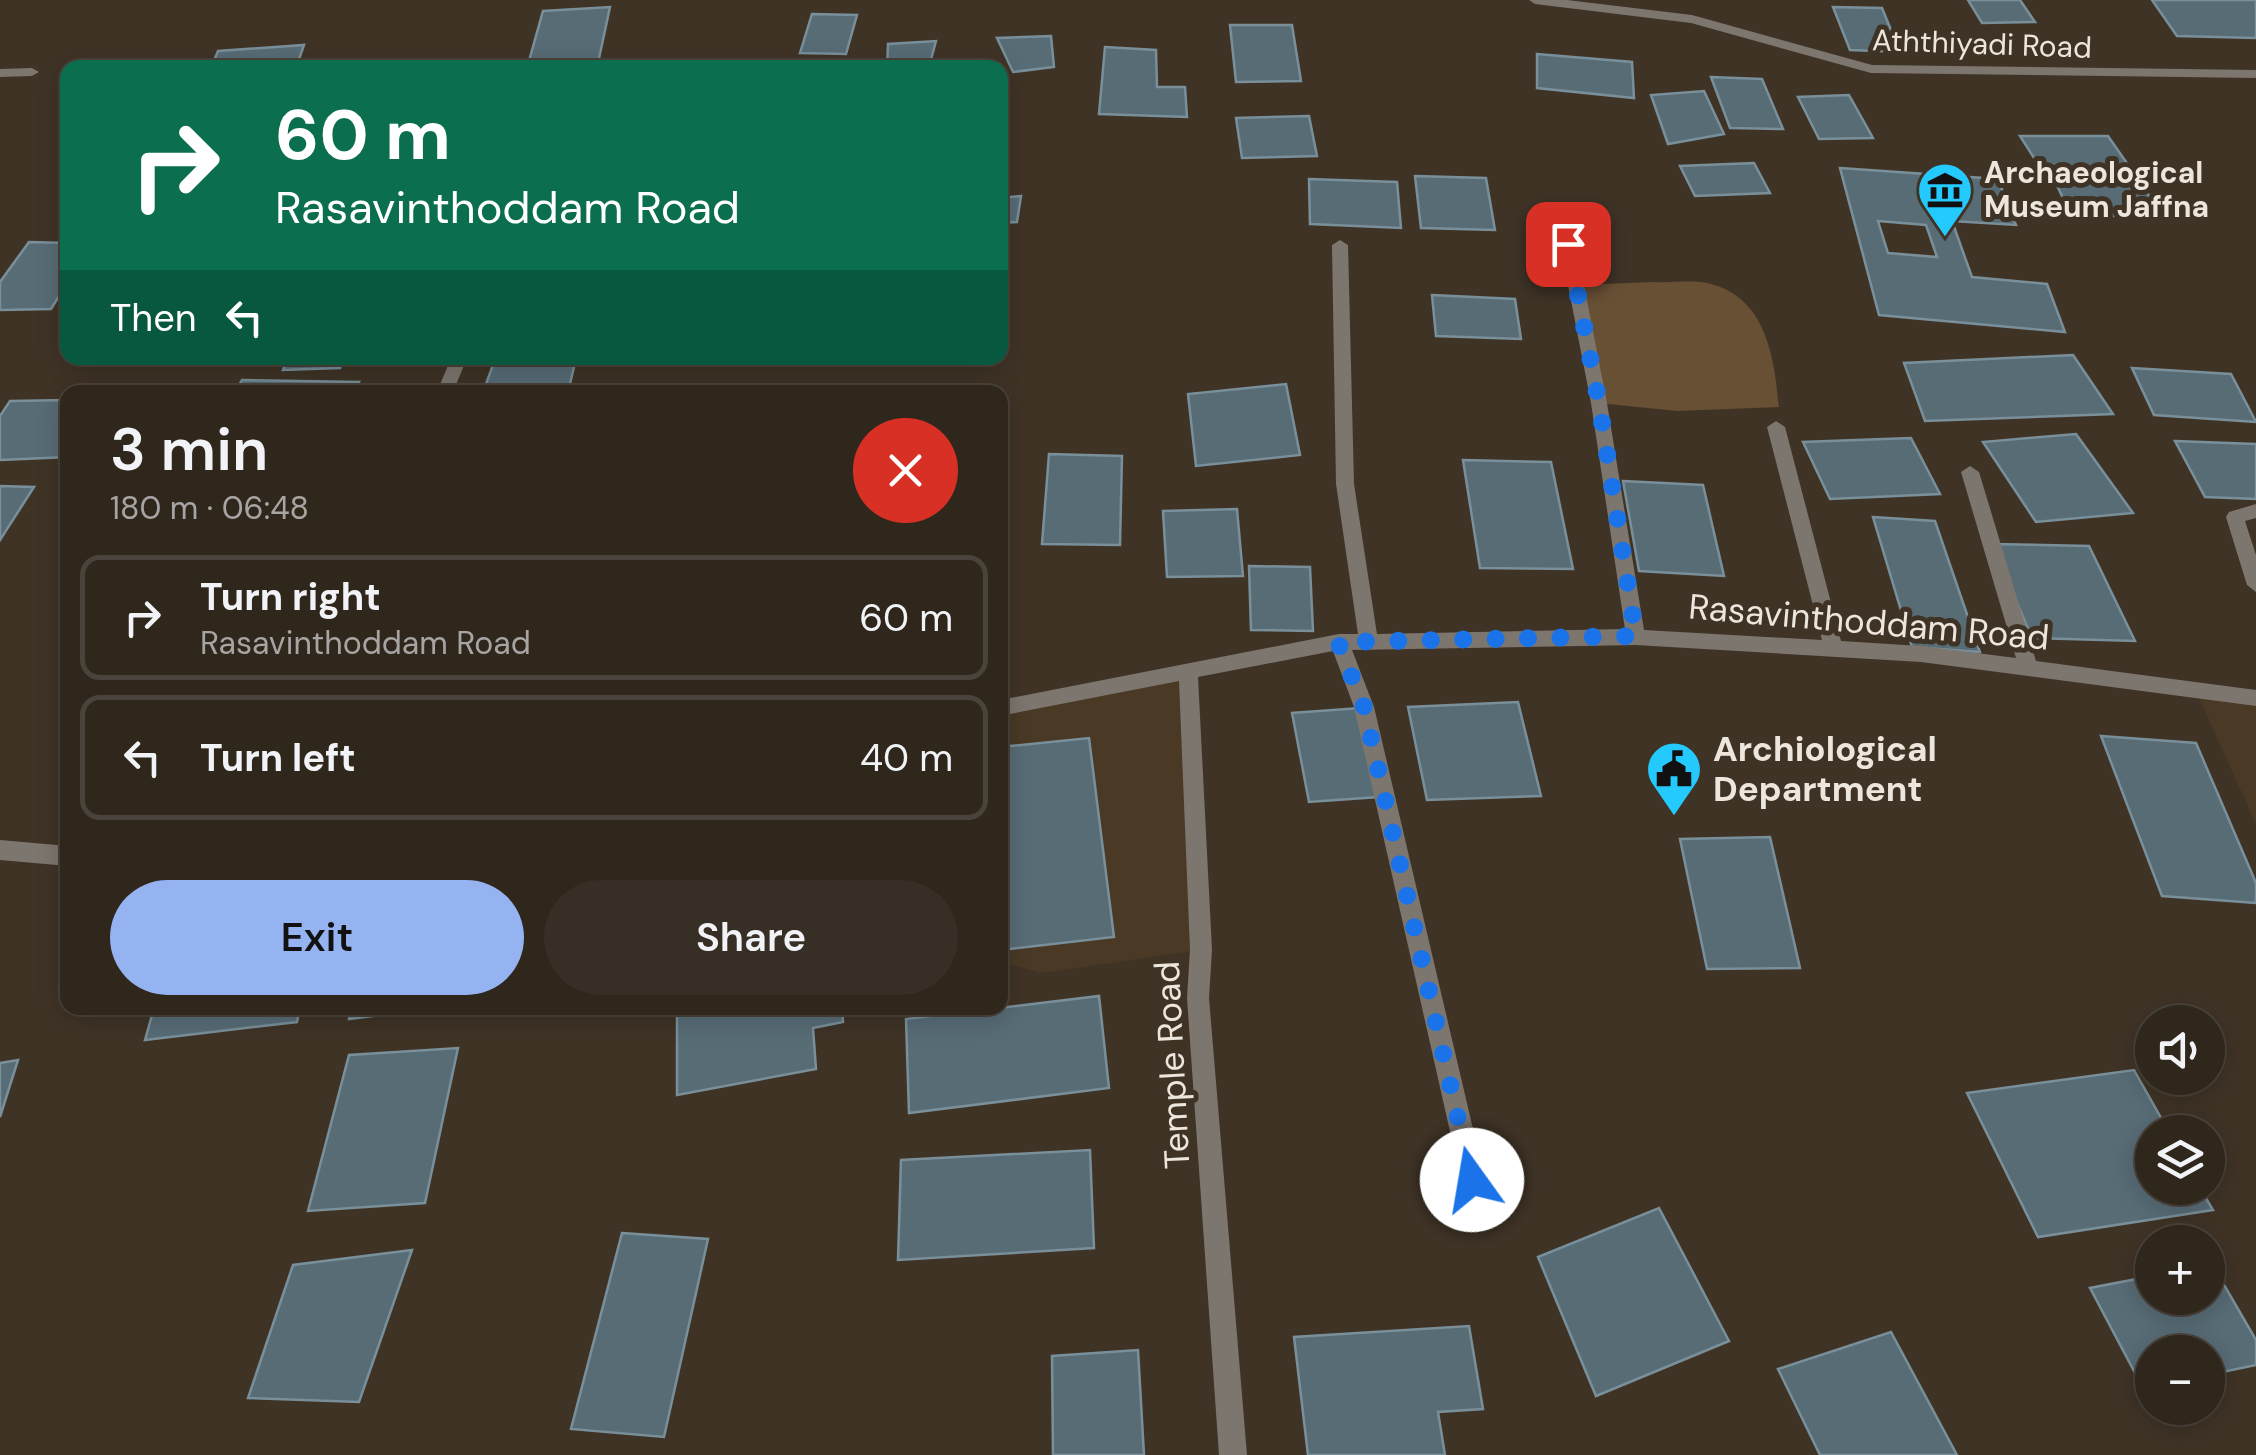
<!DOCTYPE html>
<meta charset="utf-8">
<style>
:root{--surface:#2f261c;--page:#372e25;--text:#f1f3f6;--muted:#a7a5a3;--line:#4a433b;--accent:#95b2f1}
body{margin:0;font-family:"DM Sans",sans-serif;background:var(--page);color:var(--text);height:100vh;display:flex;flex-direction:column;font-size:38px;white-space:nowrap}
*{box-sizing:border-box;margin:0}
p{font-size:32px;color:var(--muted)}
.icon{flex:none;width:55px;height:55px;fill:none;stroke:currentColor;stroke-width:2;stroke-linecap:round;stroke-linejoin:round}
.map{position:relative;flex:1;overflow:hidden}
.details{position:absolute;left:60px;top:385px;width:948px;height:630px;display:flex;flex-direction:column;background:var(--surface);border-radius:20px;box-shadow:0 5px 25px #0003,0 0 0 2px var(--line)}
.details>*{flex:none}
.guide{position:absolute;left:60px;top:60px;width:948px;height:305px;border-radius:20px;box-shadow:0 5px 25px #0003,0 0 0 2px var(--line);background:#0b6e4f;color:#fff;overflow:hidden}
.buttons{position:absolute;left:2135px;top:1005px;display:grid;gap:20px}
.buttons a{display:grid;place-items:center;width:90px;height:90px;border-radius:50%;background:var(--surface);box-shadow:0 5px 25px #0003,0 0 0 2px var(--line);font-size:50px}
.pin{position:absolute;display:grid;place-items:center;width:85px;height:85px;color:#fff;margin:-42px;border-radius:20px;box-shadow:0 5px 15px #0006}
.me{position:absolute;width:110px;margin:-55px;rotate:347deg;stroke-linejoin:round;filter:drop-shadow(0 0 8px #0008)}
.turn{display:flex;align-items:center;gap:35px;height:210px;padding:0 50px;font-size:45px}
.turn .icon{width:130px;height:130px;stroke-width:2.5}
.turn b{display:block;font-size:70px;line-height:85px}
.then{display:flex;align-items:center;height:95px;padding:0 50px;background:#0003;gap:20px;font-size:38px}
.round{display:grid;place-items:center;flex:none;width:105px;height:105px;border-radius:52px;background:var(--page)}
.headline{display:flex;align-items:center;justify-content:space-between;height:170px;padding:0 50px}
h1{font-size:60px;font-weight:600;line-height:75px}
.button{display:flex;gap:20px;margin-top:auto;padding:20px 50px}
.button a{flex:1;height:115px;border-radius:60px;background:var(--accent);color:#111;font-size:40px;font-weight:600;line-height:115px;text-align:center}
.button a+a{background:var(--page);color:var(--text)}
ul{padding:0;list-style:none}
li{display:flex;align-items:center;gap:30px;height:125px;margin:0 20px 15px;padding:0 30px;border:5px solid var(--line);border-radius:20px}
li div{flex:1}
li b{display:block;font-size:38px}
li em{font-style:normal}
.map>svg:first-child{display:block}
.built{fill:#493925}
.green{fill:#685034}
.building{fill:#586c76;stroke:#798f99;stroke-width:2.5;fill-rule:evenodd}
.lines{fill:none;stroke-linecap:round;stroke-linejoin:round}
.street{fill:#7d766f;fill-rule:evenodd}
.route{stroke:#1a73e8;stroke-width:18;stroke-dasharray:0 32.4}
.labels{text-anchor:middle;stroke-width:10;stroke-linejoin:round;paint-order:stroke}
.far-street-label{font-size:30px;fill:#ede6dd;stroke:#3f3326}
.far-poi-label{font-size:30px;font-weight:bold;fill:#ede6dd;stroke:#3f3326;text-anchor:start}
.street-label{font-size:35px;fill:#ede6dd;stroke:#3f3326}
.poi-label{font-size:35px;font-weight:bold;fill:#ede6dd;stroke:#3f3326;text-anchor:start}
</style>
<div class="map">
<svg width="2256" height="1455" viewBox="0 0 2256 1455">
<rect width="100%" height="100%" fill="#3f3326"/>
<g class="built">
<path d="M1188,671l13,279 -159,23 -42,-11v-254z"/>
<path d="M2194,687l62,11v126z"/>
</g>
<path class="green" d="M1655,282c17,1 40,-3 56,2 56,15 63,74 68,123l-102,4 -78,-8 -23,-118z"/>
<g class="building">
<path d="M1968,0h52l15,22 -53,1z"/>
<path d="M2152,0h104v38l-79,-2z"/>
<path d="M610,7l-13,61h-70l16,-57z"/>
<path d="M1833,7l49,1 18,44 -50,-2z"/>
<path d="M812,14l45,1 -11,39 -46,-1z"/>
<path d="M1230,25h62l9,56 -65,1z"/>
<path d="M1051,36l3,31 -41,5 -16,-34z"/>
<path d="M936,41l-7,26 -42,1 1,-24z"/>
<path d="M304,45l-8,23h-85l7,-17z"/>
<path d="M1105,47l51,3 1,37h28l2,30 -88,-3z"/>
<path d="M1537,54l95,8 2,36 -97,-10z"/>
<path d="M1711,77l51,2 21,50 -53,-1z"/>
<path d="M1704,91l20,43 -56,10 -17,-49z"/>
<path d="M1849,95l24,43 -54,1 -21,-42z"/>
<path d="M1309,116l8,40 -75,2 -6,-40z"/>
<path d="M2020,136h88l23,33h-90z"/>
<path d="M1754,163l16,30 -75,3 -15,-30z"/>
<path d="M1840,168l158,11 18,46 -64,-4 20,56 75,7 18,48 -186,-17zM1878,221l48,4 11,32 -49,-4z"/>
<path d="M1415,176l71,2 9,52 -74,-2z"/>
<path d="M2053,177l89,5 19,37 -91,-6z"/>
<path d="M1309,179l88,3 4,46 -91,-4z"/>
<path d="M1021,196l-4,26 -17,1v-25z"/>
<path d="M29,242l39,1v39l-17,27 -51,1v-28z"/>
<path d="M1432,295l83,4 6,40 -85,-3z"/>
<path d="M2073,355l40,59 -188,7 -21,-58z"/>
<path d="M288,358h56l-4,10 -57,2z"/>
<path d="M575,363l-7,29h-85l10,-27z"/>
<path d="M2132,368l99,6 25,48 -102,-7z"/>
<path d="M242,380l117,2 -5,10h-119z"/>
<path d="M1286,384l14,71 -104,11 -8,-72z"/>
<path d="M68,400v57l-68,3v-44l10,-15z"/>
<path d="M2076,434l57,79 -97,9 -53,-80z"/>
<path d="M1911,438l29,56 -110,5 -27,-57z"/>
<path d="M2175,441l81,3v55l-51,-2z"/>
<path d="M1049,454l73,2 -2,89 -78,-1z"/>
<path d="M1463,460l88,2 22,107 -93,-1z"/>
<path d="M1623,481l80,4 21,91 -85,-5z"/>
<path d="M0,486l34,1 -34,53z"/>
<path d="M1237,509l6,67 -76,1 -4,-66z"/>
<path d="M1873,517l62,4 45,131 -68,-5z"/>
<path d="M1992,544l97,2 46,95 -103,-3z"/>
<path d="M1249,566l61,1 3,64 -62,-1z"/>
<path d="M1518,702l23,94 -114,4 -19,-93z"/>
<path d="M1360,708l18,89 -69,5 -17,-89z"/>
<path d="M2101,736l95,7 60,140v20l-94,-7z"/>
<path d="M1089,738l25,199 -114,13v-203z"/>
<path d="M1770,837l30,131 -93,1 -27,-130z"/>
<path d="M1099,996l10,92 -200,25 -3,-94z"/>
<path d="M154,1008h146l-3,14 -152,18z"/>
<path d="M351,1008h86l-88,11z"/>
<path d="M677,1008h165l1,14 -30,6 3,41 -139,26z"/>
<path d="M458,1048l-33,155 -117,8 41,-156z"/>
<path d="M18,1060l-18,57v-54z"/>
<path d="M2134,1070l35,62h-17v56h48l13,22 -175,27 -71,-144z"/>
<path d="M1090,1150l4,98 -196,12 3,-100z"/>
<path d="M1659,1208l70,133 -133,55 -58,-139z"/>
<path d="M622,1233l86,6 -44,198 -93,-8z"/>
<path d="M412,1250l-53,152 -111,-4 45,-133z"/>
<path d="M2212,1264l44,76v25l-48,10v-23h-56v34l-9,2 -53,-100 62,-12v22h56v-33z"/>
<path d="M1469,1326l14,83 -45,3 7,43h-137l-14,-118z"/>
<path d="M1891,1332l66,123h-137l-42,-86z"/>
<path d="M1138,1350l6,105h-91l-1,-99z"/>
</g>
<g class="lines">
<g class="street">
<path d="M1529,0h38l125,15 180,50 384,5v8l-385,-5 -180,-50 -156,-19z"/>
<path d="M0,69l32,-1 7,4 -7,4 -32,1z"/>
<path d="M1568,239l8,5 31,159 37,227 178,10 -55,-213 9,-6 9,6 56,214 80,5 95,12 -55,-186 9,-6 9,6 57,189 220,29v16l-335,-44 -285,-17 -284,5 22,57 111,473 -3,9 -9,3 -9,-3 -3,-9 -107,-473 -21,-56 -135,26 14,273 -3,48 38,457h-28l-32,-457 3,-48 -11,-269 -179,35v-16l339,-66h19l-22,-150 -4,-239 8,-5 8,5 6,239 23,150 248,-5 -34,-226 -31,-159z"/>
<path d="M451,358h16l-14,34h-16z"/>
<path d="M2256,504v14l-11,3 11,34v37l-9,-7 -21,-68 3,-5z"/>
<path d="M0,840l68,6v20l-68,-6z"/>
</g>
</g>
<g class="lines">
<path class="route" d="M1472,1180l-108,-473 -26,-65 298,-6 -37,-233 -31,-159"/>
</g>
<defs>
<g id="museum-pin" transform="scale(2.875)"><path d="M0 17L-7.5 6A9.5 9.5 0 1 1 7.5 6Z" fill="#24c9fe" stroke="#3f3326"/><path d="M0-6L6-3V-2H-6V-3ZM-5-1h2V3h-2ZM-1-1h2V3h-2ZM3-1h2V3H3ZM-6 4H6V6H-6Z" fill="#111"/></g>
<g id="civic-pin" transform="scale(2.875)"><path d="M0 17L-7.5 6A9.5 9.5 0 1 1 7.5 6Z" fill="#24c9fe" stroke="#3f3326"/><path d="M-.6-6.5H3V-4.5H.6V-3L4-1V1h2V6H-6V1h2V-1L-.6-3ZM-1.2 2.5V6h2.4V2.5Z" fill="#111"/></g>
</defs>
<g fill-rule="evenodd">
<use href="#museum-pin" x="1945" y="190"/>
<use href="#civic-pin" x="1674" y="769"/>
</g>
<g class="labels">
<g class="far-street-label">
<text transform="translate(1982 44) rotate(2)" y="10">Aththiyadi Road</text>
</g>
<g class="far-poi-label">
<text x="1984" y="183">Archaeological<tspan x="1984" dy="34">Museum Jaffna</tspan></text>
</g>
<g class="street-label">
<text transform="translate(1869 622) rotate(5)" y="12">Rasavinthoddam Road</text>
<text transform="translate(1172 1065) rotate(-93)" y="12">Temple Road</text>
</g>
<g class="poi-label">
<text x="1713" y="761">Archiological<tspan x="1713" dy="40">Department</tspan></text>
</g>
</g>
</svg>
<div class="buttons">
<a><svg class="icon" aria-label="sound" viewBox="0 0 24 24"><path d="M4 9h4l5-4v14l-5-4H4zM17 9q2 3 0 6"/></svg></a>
<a><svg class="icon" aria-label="layers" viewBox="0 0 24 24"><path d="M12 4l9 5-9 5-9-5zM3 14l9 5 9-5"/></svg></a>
<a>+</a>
<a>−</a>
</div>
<div class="pin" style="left:1568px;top:244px;background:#d93025"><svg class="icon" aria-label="arrive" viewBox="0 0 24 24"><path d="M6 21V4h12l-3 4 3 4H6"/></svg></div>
<svg class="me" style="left:1472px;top:1180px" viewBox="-20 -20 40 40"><circle r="19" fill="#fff"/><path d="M0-13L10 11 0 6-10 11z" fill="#1a73e8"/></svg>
<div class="guide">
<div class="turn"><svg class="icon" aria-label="right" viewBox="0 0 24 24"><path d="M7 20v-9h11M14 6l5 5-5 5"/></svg><div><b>60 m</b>Rasavinthoddam Road</div></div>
<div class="then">Then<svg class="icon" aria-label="left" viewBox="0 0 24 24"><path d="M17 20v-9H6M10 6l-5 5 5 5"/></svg></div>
</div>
<section class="details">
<div class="headline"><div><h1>3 min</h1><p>180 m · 06:48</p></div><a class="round" style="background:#d93025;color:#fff"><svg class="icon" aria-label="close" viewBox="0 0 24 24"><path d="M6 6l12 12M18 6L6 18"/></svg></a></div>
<ul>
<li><svg class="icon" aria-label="right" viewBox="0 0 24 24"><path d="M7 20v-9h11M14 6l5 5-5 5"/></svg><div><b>Turn right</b><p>Rasavinthoddam Road</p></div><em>60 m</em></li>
<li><svg class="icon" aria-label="left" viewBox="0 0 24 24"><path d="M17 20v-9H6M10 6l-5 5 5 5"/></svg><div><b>Turn left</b></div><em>40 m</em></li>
</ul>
<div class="button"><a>Exit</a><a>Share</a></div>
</section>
</div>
